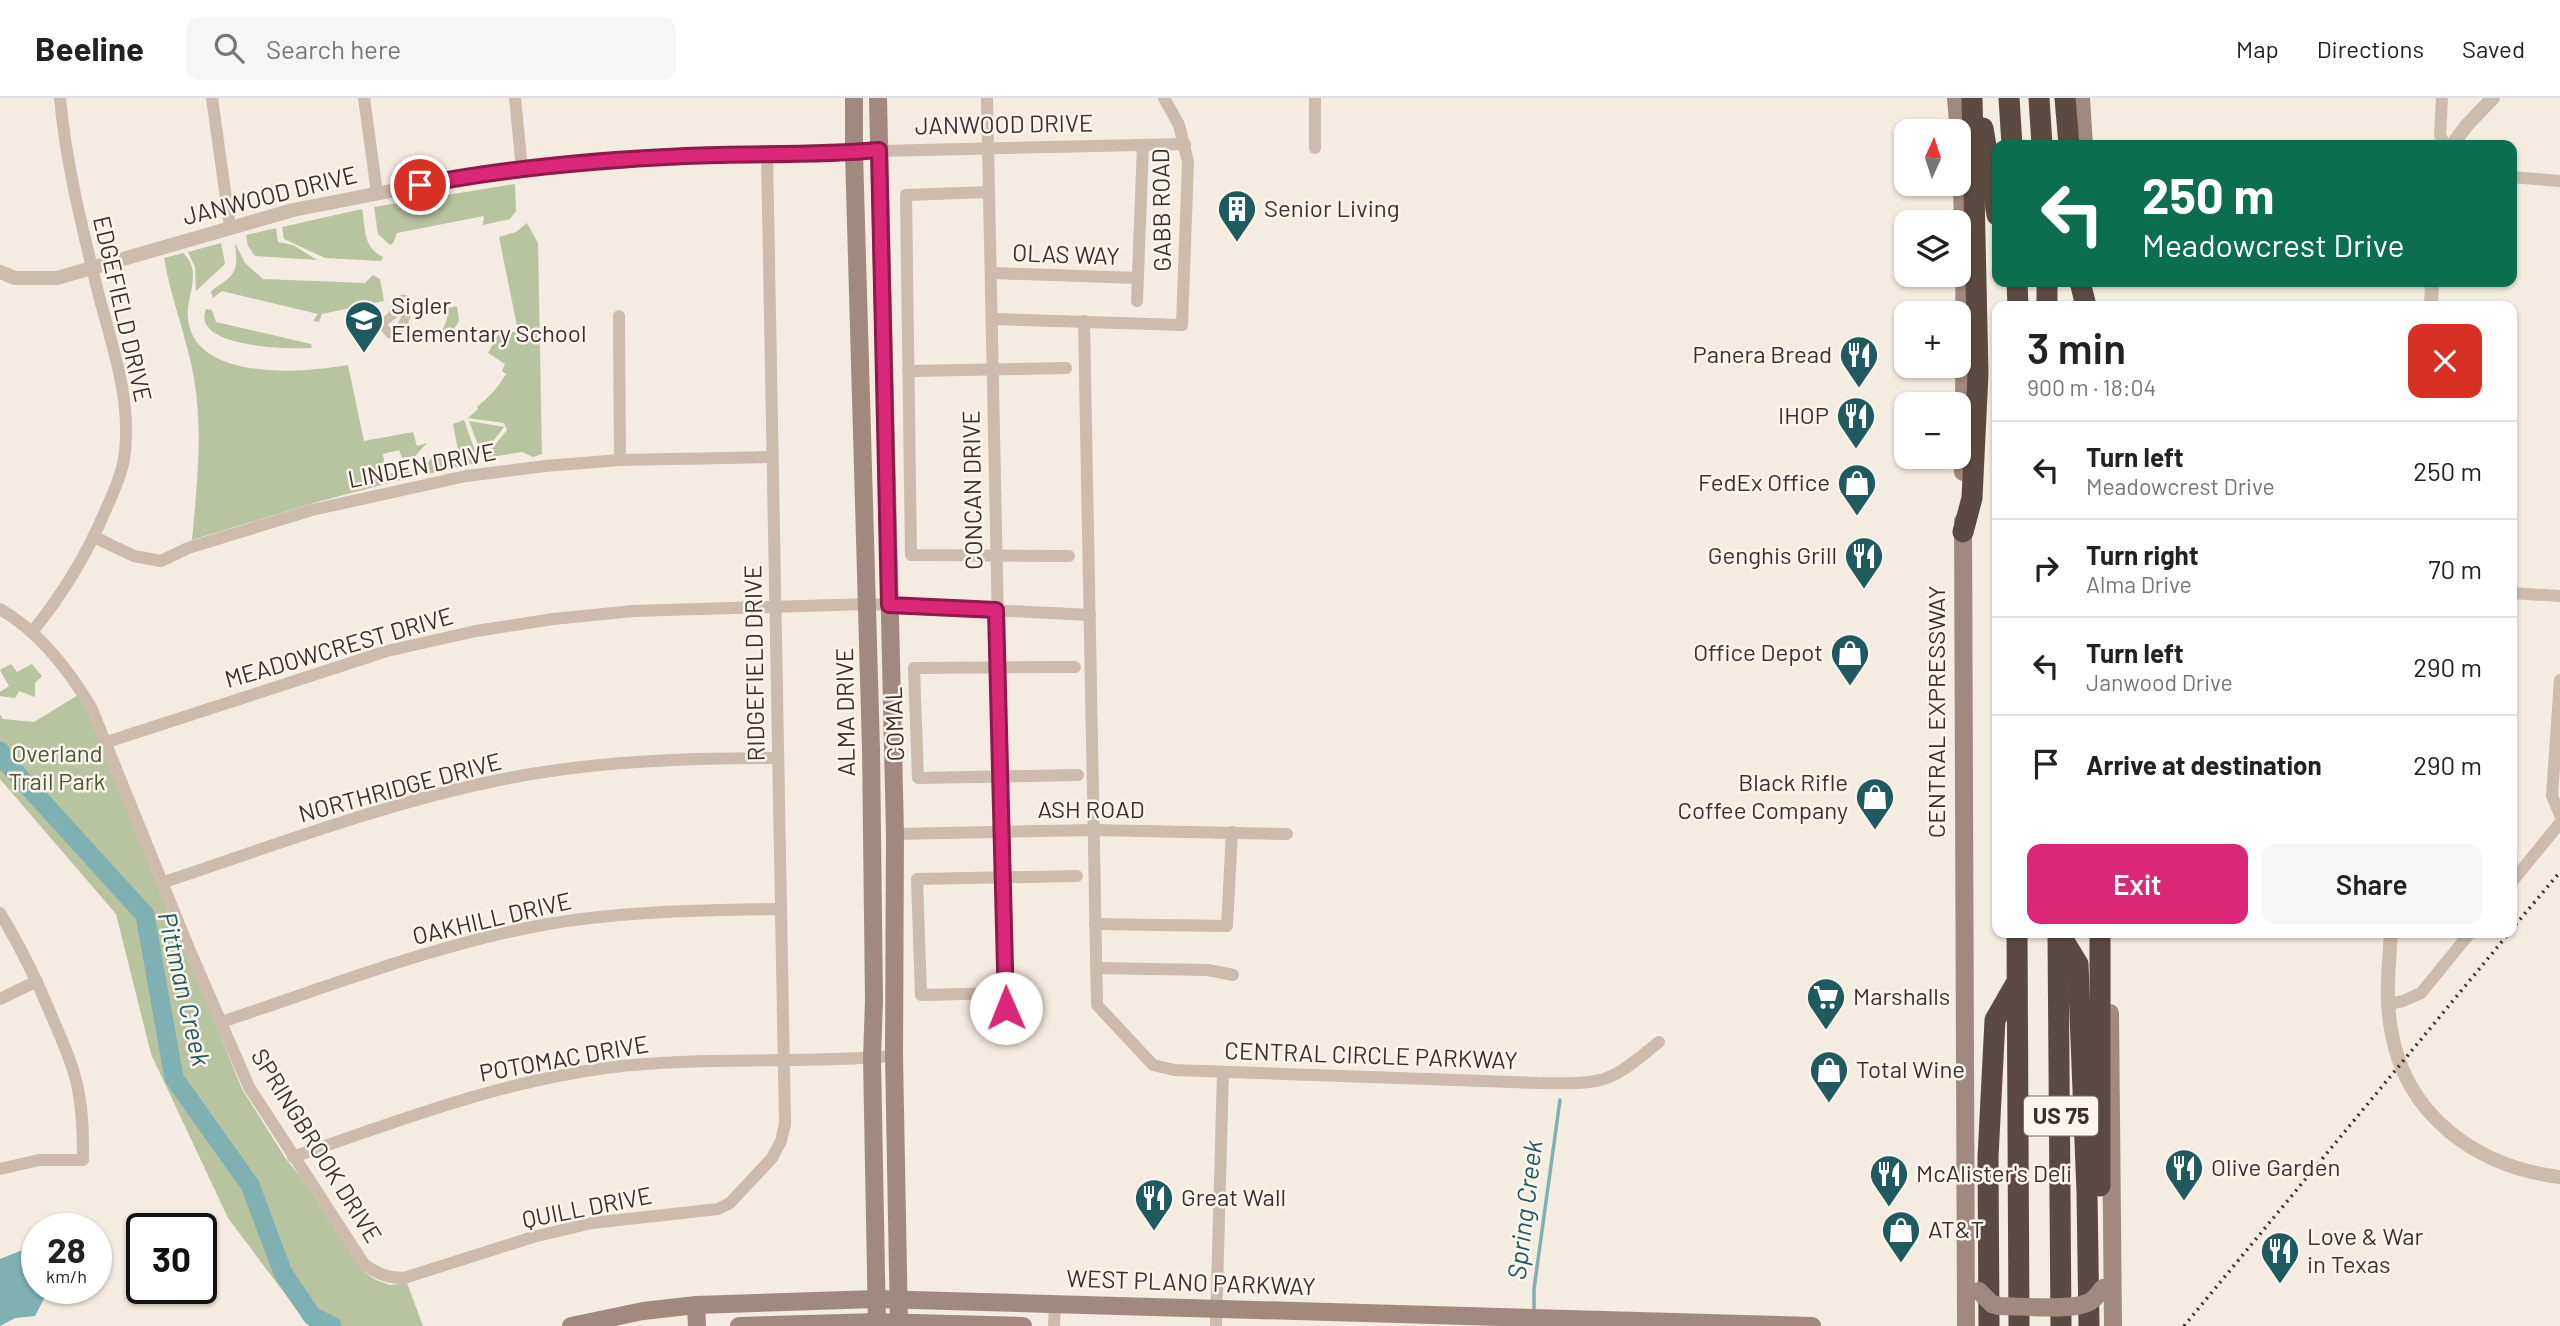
<!DOCTYPE html>
<meta charset="utf-8">
<style>
:root{--surface:#fff;--page:#f6f6f6;--text:#222;--muted:#767676;--line:#e0e0e0;--accent:#db2777}
body{margin:0;font-family:Barlow,sans-serif;background:var(--page);color:var(--text);height:100vh;display:flex;flex-direction:column;font-size:26px;white-space:nowrap}
*{box-sizing:border-box;margin:0}
p{font-size:23px;color:var(--muted)}
.icon{flex:none;width:38px;height:38px;fill:none;stroke:currentColor;stroke-width:2;stroke-linecap:round;stroke-linejoin:round}
.map{position:relative;flex:1;overflow:hidden}
.side{position:absolute;left:1992px;top:203px;width:525px;height:637px;display:flex;flex-direction:column;background:var(--surface);border-radius:14px;box-shadow:0 2px 5px #0004}
.side>*{flex:none}
.guide{position:absolute;left:1992px;top:42px;width:525px;height:147px;border-radius:14px;box-shadow:0 2px 5px #0004;background:#0b6e4f;color:#fff;overflow:hidden}
.needle{width:46px;rotate:3deg}
.tools{position:absolute;left:1894px;top:21px;display:grid;gap:14px}
.tools a{display:grid;place-items:center;width:77px;height:77px;border-radius:14px;background:var(--surface);box-shadow:0 2px 5px #0004;font-size:35px}
.speed{position:absolute;left:21px;top:1115px;display:flex;gap:14px;font-size:35px;font-weight:700;text-align:center}
.speed>*{display:grid;place-content:center;width:91px;height:91px;border-radius:50%;background:var(--surface);box-shadow:0 2px 5px #0004;line-height:1}
.speed small{font-size:18px;font-weight:400}
.speed .limit{border:4px solid #111;border-radius:10px;background:#fff;color:#111}
.pin{position:absolute;display:grid;place-items:center;width:60px;height:60px;color:#fff;margin:-30px;border:4px solid #fff;border-radius:50%;box-shadow:0 2px 7px #0007}
.me{position:absolute;width:77px;margin:-38px;rotate:359deg;stroke-linejoin:round;filter:drop-shadow(0 0 5px #0008)}
.turn{display:flex;align-items:center;gap:24px;height:147px;padding:0 35px;font-size:32px}
.turn .icon{width:91px;height:91px;stroke-width:2.5}
.turn b{display:block;font-size:49px;line-height:60px}
.round{display:grid;place-items:center;flex:none;width:74px;height:74px;border-radius:14px;background:var(--page)}
.head{display:flex;align-items:center;justify-content:space-between;height:119px;padding:0 35px}
h1{font-size:42px;font-weight:600;line-height:52px}
.button{display:flex;gap:14px;margin-top:auto;padding:14px 35px}
.button a{flex:1;height:80px;border-radius:14px;background:var(--accent);color:#fff;font-size:28px;font-weight:600;line-height:80px;text-align:center}
.button a+a{background:var(--page);color:var(--text)}
ul{padding:0;list-style:none}
li{display:flex;align-items:center;gap:21px;height:98px;padding:0 35px;border-top:2px solid var(--line)}
li div{flex:1}
li b{display:block;font-size:26px}
li em{font-style:normal}
header{display:flex;align-items:center;gap:42px;box-sizing:border-box;height:98px;padding:0 35px;background:var(--surface);border-bottom:2px solid var(--line)}
header strong{font-size:33px}
nav{display:flex;gap:38px;margin-inline-start:auto;font-size:24px}
.search{width:490px;height:63px;background:var(--page);display:flex;align-items:center;gap:18px;box-sizing:border-box;padding:0 24px;border-radius:14px;color:var(--muted);font-size:26px}
.map>svg:first-child{display:block}
.green{fill:#b8c4a0}
.water{fill:#7fb0b2}
.lines{fill:none;stroke-linecap:round;stroke-linejoin:round}
.stream{stroke:#7fb0b2;stroke-width:3.5}
.river{stroke:#7fb0b2;stroke-width:19}
.pedestrian{stroke:#cdbbac;stroke-width:9}
.minor{stroke:#cdbbac;stroke-width:12}
.tertiary{stroke:#cdbbac;stroke-width:14}
.secondary{stroke:#a18a7d;stroke-width:18}
.motorway{stroke:#5c4a42;stroke-width:21}
.rail{stroke:#3b302b;stroke-width:3.5;stroke-dasharray:2 5;stroke-linecap:butt}
.secondary-bridge{stroke:#a18a7d;stroke-width:18}
.route-casing{stroke:#8e194d;stroke-width:18}
.route{stroke:#db2777;stroke-width:12}
.labels{text-anchor:middle;stroke-width:5;stroke-linejoin:round;paint-order:stroke}
.shield{fill:#fbf5ee;stroke:#756b66;stroke-width:2}
.shield-label{font-size:23px;font-weight:bold;fill:#3b302b}
.street-label{font-size:24px;fill:#3b302b;stroke:#fbf5ee}
.poi-label{font-size:24px;fill:#3b302b;stroke:#fbf5ee;text-anchor:start}
.park-label{font-size:24px;fill:#4a5a2e;stroke:#fbf5ee}
.water-label{font-size:26px;font-style:italic;fill:#1f5a5e;stroke:#fbf5ee}
</style>
<header>
<strong>Beeline</strong>
<div class="search"><svg class="icon" aria-label="search" viewBox="0 0 24 24"><circle cx="10" cy="10" r="6"/><path d="M15 15l6 6"/></svg>Search here</div>
<nav><a>Map</a><a>Directions</a><a>Saved</a></nav>
</header>
<div class="map">
<svg width="2560" height="1228" viewBox="0 0 2560 1228">
<rect width="100%" height="100%" fill="#f4ebe1"/>
<g class="green">
<path d="M515,86l1,27 -6,8 -27,6 1,-9 -87,17 -4,10 -3,2 -12,-11 -4,-27z"/>
<path d="M362,111c4,19 0,38 21,48l-2,4 -56,-3 -41,-19 -2,-12z"/>
<path d="M527,125l11,20 4,211 -9,3 -11,-5 -38,6 23,-28 -3,-7 -36,-5 10,-9 -1,-2c12,-10 20,-18 29,-33l-4,-3 3,-7 -17,-11 10,-18 20,-4 -19,-94 17,-5z"/>
<path d="M276,130l2,14 15,3 24,15 -62,-4 -7,-10 -2,-11z"/>
<path d="M221,145l4,21 -29,27 -1,-24 -7,-15z"/>
<path d="M235,145l10,20 18,16 102,4 8,-8 7,4 4,22 -62,13 -3,8 -6,-1 5,-7 -96,-23 -9,7 -2,-6c4,-5 9,-7 14,-11 15,-10 11,-24 10,-38z"/>
<path d="M183,155c21,19 2,43 5,66 7,63 116,54 160,46l16,76 49,-9 4,14 10,-3 -12,13 -13,2 -3,-8 -16,4 1,8 -4,2 2,11 27,-5 3,7 -95,25 -125,38c5,-54 11,-108 2,-162 -7,-40 -23,-79 -30,-120z"/>
<path d="M457,208l2,15 -14,21 -5,-5 7,-18 1,-11z"/>
<path d="M206,211l6,1 4,12 95,22 1,4c-23,1 -122,0 -106,-39z"/>
<path d="M464,322l15,42 -51,12 -2,-8 7,-11 25,-5 -5,-26z"/>
<path d="M469,323l35,6 -22,29z"/>
<path d="M11,566l6,8 15,-8 10,12 -7,7v14l-16,-6 -4,7 -15,-2v-4l9,-6 -9,-16z"/>
<path d="M78,597l9,14 155,380 44,70 48,60 30,53 12,8 14,5 17,-2 16,43h-114l-81,-108 -77,-164 -35,-140 -116,-135v-65l3,5 31,3z"/>
</g>
<path class="water" d="M37,1146v44l12,1 -14,27 -20,2 -15,8v-67z"/>
<g class="lines">
<path class="stream" d="M1534,1215v-24l26,-189"/>
<path class="river" d="M0,653l5,10 140,154 29,163 76,107 33,88 29,43 20,10"/>
<path class="pedestrian" d="M403,201l4,1c3,13 -4,30 -17,34l-9,-10 12,-9 4,-15 3,3z"/>
<g class="minor">
<path d="M212,0l18,129"/>
<path d="M364,0l13,95"/>
<path d="M515,0l7,71"/>
<path d="M987,0l19,910"/>
<path d="M2442,0l-2,37 5,10"/>
<path d="M1315,50v-50"/>
<path d="M879,53l306,-7"/>
<path d="M2511,79l49,4"/>
<path d="M989,94l-83,3 5,360 158,1"/>
<path d="M992,175l146,5"/>
<path d="M1137,203l6,-156"/>
<path d="M619,218l1,144"/>
<path d="M992,221l190,6 6,-163 -9,-37 -15,-27"/>
<path d="M1084,223l13,684 56,60 21,5 363,13c21,0 46,2 67,-4 21,-7 38,-24 55,-37"/>
<path d="M908,273l158,-3"/>
<path d="M94,439l40,19 27,5 27,-13 124,-38 154,-34 79,-10 75,-6 152,-3"/>
<path d="M2511,495l49,3"/>
<path d="M0,511c39,22 68,60 91,98l99,244 59,136 115,177c13,10 24,14 40,14l129,-41 59,-14 126,-14 12,-6 42,-45 9,-17 4,-17 -18,-970"/>
<path d="M32,534c31,-38 55,-77 74,-123 7,-15 15,-33 18,-50 9,-56 -12,-113 -26,-167 -16,-65 -32,-128 -38,-194"/>
<path d="M1075,569l-161,1 4,110 160,-3"/>
<path d="M2560,582l-8,116 8,19"/>
<path d="M107,644l280,-91 89,-20 77,-12 80,-8 235,-7 222,11"/>
<path d="M895,736l197,-4 195,4"/>
<path d="M164,784c112,-37 224,-80 340,-103 90,-18 183,-21 274,-21"/>
<path d="M2511,785l49,-60"/>
<path d="M0,815c22,36 39,72 55,111 10,23 20,46 24,71 4,22 4,43 4,65h-44l-39,9"/>
<path d="M1095,826l132,2 5,-94"/>
<path d="M1096,870l112,2 25,5"/>
<path d="M1005,895l-84,2 -4,-116 160,-3"/>
<path d="M0,901l37,-18"/>
<path d="M2388,906l15,-3 18,-8 49,-60"/>
<path d="M221,924c107,-35 215,-78 327,-98 77,-13 155,-14 233,-15"/>
<path d="M293,1059c103,-35 205,-75 313,-89 95,-12 192,-4 288,-12"/>
<path d="M1054,1228l1,-22"/>
<path d="M1216,1228l7,-254"/>
</g>
<g class="tertiary">
<path d="M2452,47l15,-20 26,-27"/>
<path d="M0,174l15,6h42l236,-68 149,-29 80,-12 163,-13 194,-5"/>
<path d="M2431,208l1,-24"/>
<path d="M2391,835c-2,32 -6,65 0,96 14,87 86,138 169,148"/>
</g>
<g class="secondary">
<path d="M854,0v55l17,596 3,251 -2,58 5,268"/>
<path d="M878,0l17,736 -1,222 5,270"/>
<path d="M1956,0c11,125 9,249 7,374"/>
<path d="M2081,0l3,47"/>
<path d="M1963,423l3,805"/>
<path d="M2110,915l3,313"/>
<path d="M696,1207l1,21"/>
<path d="M571,1228l72,-15 53,-6 180,-6 936,27"/>
<path d="M739,1228l138,-4 146,4"/>
</g>
<g class="motorway">
<path d="M2009,0l3,47"/>
<path d="M2039,0l3,47"/>
<path d="M2065,0l4,47"/>
<path d="M1983,30l14,87"/>
<path d="M2017,184l1,24"/>
<path d="M2047,184v24"/>
<path d="M2080,184l6,24"/>
<path d="M1963,434l9,-34 6,-124 -6,-276"/>
<path d="M2017,835l2,393"/>
<path d="M2059,835l19,31 9,228 2,134"/>
<path d="M2058,837l3,391"/>
<path d="M2100,1088v-253"/>
<path d="M1989,1228l-1,-169 7,-137 20,-35"/>
</g>
<g class="rail">
<path d="M2511,832l49,-58"/>
<path d="M2184,1228l325,-393"/>
</g>
<path class="secondary-bridge" d="M1979,1193l13,13 7,2c21,0 71,5 88,-3 8,-3 11,-9 16,-15"/>
</g>
<g class="lines">
<g class="route-casing">
<path id="route" d="M420,87c87,-17 177,-25 266,-29 64,-3 129,0 193,-6l10,455 107,5 10,398"/>
</g>
<use href="#route" class="route"/>
</g>
<defs>
<g id="building-pin" transform="scale(2.0125)"><path d="M0 17L-7.5 6A9.5 9.5 0 1 1 7.5 6Z" fill="#1f5a5e" stroke="#fbf5ee"/><path d="M-4-6H4V6H1V3H-1V6H-4ZM-2.5-4.3h1.7v1.8h-1.7ZM.8-4.3h1.7v1.8H.8ZM-2.5-1h1.7V.8h-1.7ZM.8-1h1.7V.8H.8Z" fill="#fff"/></g>
<g id="school-pin" transform="scale(2.0125)"><path d="M0 17L-7.5 6A9.5 9.5 0 1 1 7.5 6Z" fill="#1f5a5e" stroke="#fbf5ee"/><path d="M0-5L7-2L0 1L-7-2ZM-4 1L0 2.5L4 1V4Q0 6-4 4Z" fill="#fff"/></g>
<g id="restaurant-pin" transform="scale(2.0125)"><path d="M0 17L-7.5 6A9.5 9.5 0 1 1 7.5 6Z" fill="#1f5a5e" stroke="#fbf5ee"/><path d="M-5-6h1v4h1v-4h1v4h1v-4h1v5L-1.5 .5V6h-2V.5L-5-1ZM5-6V6H3V1.5H1.5Q1.5-4 5-6Z" fill="#fff"/></g>
<g id="shop-pin" transform="scale(2.0125)"><path d="M0 17L-7.5 6A9.5 9.5 0 1 1 7.5 6Z" fill="#1f5a5e" stroke="#fbf5ee"/><path d="M-5-2.5h2.3a2.7 3.5 0 0 1 5.4 0H5L5.5 6h-11ZM-1.5-2.5h3a1.5 2.3 0 0 0-3 0Z" fill="#fff"/></g>
<g id="supermarket-pin" transform="scale(2.0125)"><path d="M0 17L-7.5 6A9.5 9.5 0 1 1 7.5 6Z" fill="#1f5a5e" stroke="#fbf5ee"/><path d="M-6-5.5h2.5l.6 2H6L4.5 2H-2.5L-4.4-4H-6ZM-1.5 3.2a1.3 1.3 0 1 0 .1 0ZM3 3.2a1.3 1.3 0 1 0 .1 0Z" fill="#fff"/></g>
</defs>
<g fill-rule="evenodd">
<use href="#building-pin" x="1237" y="111"/>
<use href="#school-pin" x="364" y="222"/>
<use href="#restaurant-pin" x="1859" y="257"/>
<use href="#restaurant-pin" x="1856" y="318"/>
<use href="#shop-pin" x="1857" y="385"/>
<use href="#restaurant-pin" x="1864" y="458"/>
<use href="#shop-pin" x="1850" y="555"/>
<use href="#shop-pin" x="1875" y="699"/>
<use href="#supermarket-pin" x="1826" y="899"/>
<use href="#shop-pin" x="1829" y="972"/>
<use href="#restaurant-pin" x="2184" y="1070"/>
<use href="#restaurant-pin" x="1889" y="1076"/>
<use href="#restaurant-pin" x="1154" y="1100"/>
<use href="#shop-pin" x="1901" y="1132"/>
<use href="#restaurant-pin" x="2280" y="1153"/>
</g>
<g class="labels">
<rect class="shield" x="2024" y="998.5" width="74" height="39" rx="5"/>
<g class="shield-label">
<text x="2061" y="1026">US 75</text>
</g>
<g class="street-label">
<text transform="translate(1004 27) rotate(-1)" y="8">JANWOOD DRIVE</text>
<text transform="translate(270 98) rotate(-14)" y="8">JANWOOD DRIVE</text>
<text transform="translate(1162 112) rotate(-91)" y="8">GABB ROAD</text>
<text transform="translate(1066 157) rotate(2)" y="8">OLAS WAY</text>
<text transform="translate(122 211) rotate(77)" y="8">EDGEFIELD DRIVE</text>
<text transform="translate(422 368) rotate(-11)" y="8">LINDEN DRIVE</text>
<text transform="translate(973 392) rotate(-91)" y="8">CONCAN DRIVE</text>
<text transform="translate(339 550) rotate(-16)" y="8">MEADOWCREST DRIVE</text>
<text transform="translate(755 565) rotate(-91)" y="8">RIDGEFIELD DRIVE</text>
<text transform="translate(846 614) rotate(-91)" y="8">ALMA DRIVE</text>
<text transform="translate(1937 614) rotate(-90)" y="8">CENTRAL EXPRESSWAY</text>
<text transform="translate(895 626) rotate(-92)" y="8">COMAL</text>
<text transform="translate(400 690) rotate(-15)" y="8">NORTHRIDGE DRIVE</text>
<text x="1091" y="720">ASH ROAD</text>
<text transform="translate(492 821) rotate(-13)" y="8">OAKHILL DRIVE</text>
<text transform="translate(1371 958) rotate(2)" y="8">CENTRAL CIRCLE PARKWAY</text>
<text transform="translate(564 961) rotate(-10)" y="8">POTOMAC DRIVE</text>
<text transform="translate(316 1048) rotate(58)" y="8">SPRINGBROOK DRIVE</text>
<text transform="translate(587 1110) rotate(-11)" y="8">QUILL DRIVE</text>
<text transform="translate(1191 1185) rotate(2)" y="8">WEST PLANO PARKWAY</text>
</g>
<g class="poi-label">
<text x="1264" y="119">Senior Living</text>
<text x="391" y="216">Sigler<tspan x="391" dy="28">Elementary School</tspan></text>
<text x="1832" y="265" text-anchor="end">Panera Bread</text>
<text x="1829" y="326" text-anchor="end">IHOP</text>
<text x="1830" y="393" text-anchor="end">FedEx Office</text>
<text x="1837" y="466" text-anchor="end">Genghis Grill</text>
<text x="1823" y="563" text-anchor="end">Office Depot</text>
<text x="1848" y="693" text-anchor="end">Black Rifle<tspan x="1848" dy="28">Coffee Company</tspan></text>
<text x="1853" y="907">Marshalls</text>
<text x="1856" y="980">Total Wine</text>
<text x="2211" y="1078">Olive Garden</text>
<text x="1916" y="1084">McAlister's Deli</text>
<text x="1181" y="1108">Great Wall</text>
<text x="1928" y="1140">AT&amp;T</text>
<text x="2307" y="1147">Love &amp; War<tspan x="2307" dy="28">in Texas</tspan></text>
</g>
<g class="park-label">
<text x="57" y="664">Overland<tspan x="57" dy="28">Trail Park</tspan></text>
</g>
<g class="water-label">
<text transform="translate(184 891) rotate(77)" y="9">Pittman Creek</text>
<text transform="translate(1525 1112) rotate(-83)" y="9">Spring Creek</text>
</g>
</g>
</svg>
<div class="tools">
<a><svg class="needle" viewBox="-14 -14 28 28"><path d="M0-13l5 13h-10z" fill="#e53935"/><path d="M0 13l5-13h-10z" fill="#767676"/></svg></a>
<a><svg class="icon" aria-label="layers" viewBox="0 0 24 24"><path d="M12 4l9 5-9 5-9-5zM3 14l9 5 9-5"/></svg></a>
<a>+</a>
<a>−</a>
</div>
<div class="speed"><div>28<small>km/h</small></div><div class="limit">30</div></div>
<div class="pin" style="left:420px;top:87px;background:#d93025"><svg class="icon" aria-label="arrive" viewBox="0 0 24 24"><path d="M6 21V4h12l-3 4 3 4H6"/></svg></div>
<svg class="me" style="left:1006px;top:910px" viewBox="-20 -20 40 40"><circle r="19" fill="#fff"/><path d="M0-13L10 11 0 6-10 11z" fill="#db2777"/></svg>
<div class="guide">
<div class="turn"><svg class="icon" aria-label="left" viewBox="0 0 24 24"><path d="M17 20v-9H6M10 6l-5 5 5 5"/></svg><div><b>250 m</b>Meadowcrest Drive</div></div>
</div>
<section class="side">
<div class="head"><div><h1>3 min</h1><p>900 m · 18:04</p></div><a class="round" style="background:#d93025;color:#fff"><svg class="icon" aria-label="close" viewBox="0 0 24 24"><path d="M6 6l12 12M18 6L6 18"/></svg></a></div>
<ul>
<li><svg class="icon" aria-label="left" viewBox="0 0 24 24"><path d="M17 20v-9H6M10 6l-5 5 5 5"/></svg><div><b>Turn left</b><p>Meadowcrest Drive</p></div><em>250 m</em></li>
<li><svg class="icon" aria-label="right" viewBox="0 0 24 24"><path d="M7 20v-9h11M14 6l5 5-5 5"/></svg><div><b>Turn right</b><p>Alma Drive</p></div><em>70 m</em></li>
<li><svg class="icon" aria-label="left" viewBox="0 0 24 24"><path d="M17 20v-9H6M10 6l-5 5 5 5"/></svg><div><b>Turn left</b><p>Janwood Drive</p></div><em>290 m</em></li>
<li><svg class="icon" aria-label="arrive" viewBox="0 0 24 24"><path d="M6 21V4h12l-3 4 3 4H6"/></svg><div><b>Arrive at destination</b></div><em>290 m</em></li>
</ul>
<div class="button"><a>Exit</a><a>Share</a></div>
</section>
</div>
